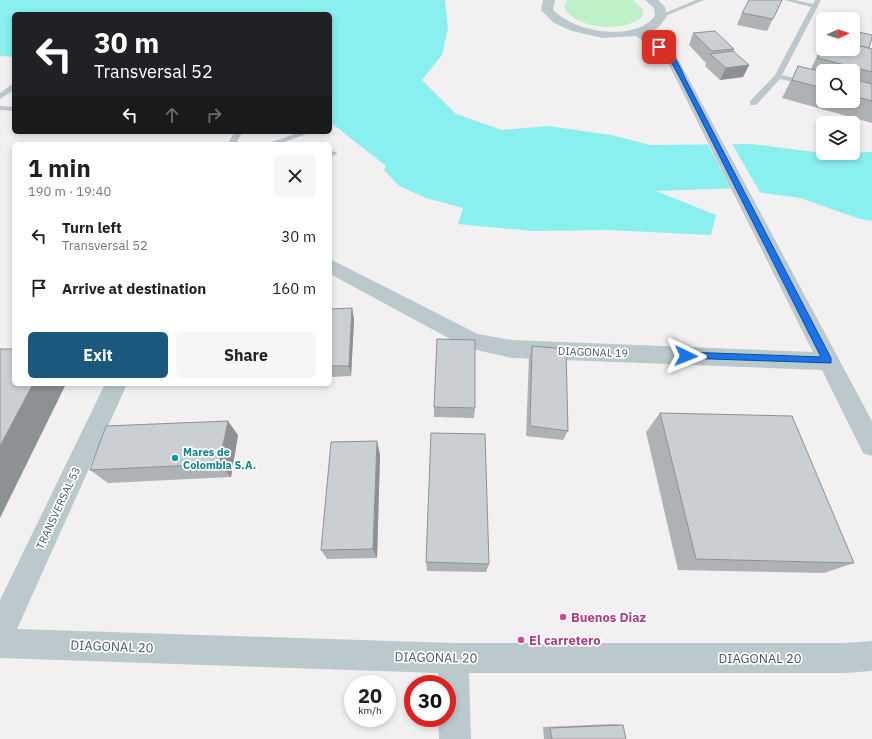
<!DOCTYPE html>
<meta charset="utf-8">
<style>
:root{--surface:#fff;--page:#f6f6f6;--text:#202124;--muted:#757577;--accent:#1a597d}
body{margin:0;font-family:"IBM Plex Sans",sans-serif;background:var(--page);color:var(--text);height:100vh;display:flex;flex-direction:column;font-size:15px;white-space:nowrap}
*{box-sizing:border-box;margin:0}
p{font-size:13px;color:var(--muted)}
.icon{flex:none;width:22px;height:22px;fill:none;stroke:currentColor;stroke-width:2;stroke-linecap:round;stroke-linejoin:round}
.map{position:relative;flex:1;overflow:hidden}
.sheet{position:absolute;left:12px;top:142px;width:320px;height:244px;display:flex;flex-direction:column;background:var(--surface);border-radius:6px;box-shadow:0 2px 6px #0003}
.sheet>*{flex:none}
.hud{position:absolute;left:12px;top:12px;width:320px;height:122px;border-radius:6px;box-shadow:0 2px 6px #0003;background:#202124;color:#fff;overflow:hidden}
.needle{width:26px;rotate:87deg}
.controls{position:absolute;left:816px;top:12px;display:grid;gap:8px}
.controls a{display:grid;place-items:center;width:44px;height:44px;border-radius:6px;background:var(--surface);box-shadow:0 2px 6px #0003;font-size:20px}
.speed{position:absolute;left:344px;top:675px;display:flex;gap:8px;font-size:20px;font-weight:700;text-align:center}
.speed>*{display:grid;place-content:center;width:52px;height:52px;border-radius:50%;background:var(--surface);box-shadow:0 2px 6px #0003;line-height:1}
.speed small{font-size:10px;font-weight:400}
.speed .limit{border:6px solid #d22;background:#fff;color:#111}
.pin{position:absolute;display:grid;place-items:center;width:34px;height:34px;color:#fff;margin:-17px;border-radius:8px;box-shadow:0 2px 6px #0006}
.me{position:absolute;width:44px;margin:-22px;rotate:92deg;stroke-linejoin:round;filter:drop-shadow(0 0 3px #0008)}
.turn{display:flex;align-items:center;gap:14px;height:84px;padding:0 16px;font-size:18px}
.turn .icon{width:52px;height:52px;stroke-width:2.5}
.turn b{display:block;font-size:28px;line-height:34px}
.lanes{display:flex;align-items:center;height:38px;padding:0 16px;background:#0003;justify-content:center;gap:20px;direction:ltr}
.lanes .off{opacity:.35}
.round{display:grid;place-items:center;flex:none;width:42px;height:42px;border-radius:6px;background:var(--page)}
.summary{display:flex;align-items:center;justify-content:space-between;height:68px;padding:0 16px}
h1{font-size:24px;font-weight:800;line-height:30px}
.primary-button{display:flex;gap:8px;margin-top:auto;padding:8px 16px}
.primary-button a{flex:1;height:46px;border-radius:6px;background:var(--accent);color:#fff;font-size:16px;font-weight:800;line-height:46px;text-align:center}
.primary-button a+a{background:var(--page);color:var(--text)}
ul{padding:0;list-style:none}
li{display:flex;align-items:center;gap:12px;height:52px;padding:0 16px}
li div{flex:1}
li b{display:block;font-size:15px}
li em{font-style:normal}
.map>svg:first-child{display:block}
.green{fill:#bef1c7}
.water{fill:#8aefef}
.pier{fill:#f3f0f1}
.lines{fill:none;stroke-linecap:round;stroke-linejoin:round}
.service{fill:#bbc9cd;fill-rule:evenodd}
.minor{fill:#bbc9cd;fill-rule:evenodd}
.wall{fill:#aeb2b5;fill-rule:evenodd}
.shaded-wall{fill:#8d9194}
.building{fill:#cacfd3;stroke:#8d9194}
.route{fill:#1a73e8;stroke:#114b97}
.culture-dot{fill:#0f9aa8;stroke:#fff;stroke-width:1.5}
.hotel-dot{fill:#d1479c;stroke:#fff;stroke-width:1.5}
.labels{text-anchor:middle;stroke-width:3.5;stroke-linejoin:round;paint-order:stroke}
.street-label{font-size:11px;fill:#47595f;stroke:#fff}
.culture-label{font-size:11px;font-weight:bold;fill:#0d838f;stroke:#fff;text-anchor:start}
.near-hotel-label{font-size:13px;font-weight:bold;fill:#b23c85;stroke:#fff;text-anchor:start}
.near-street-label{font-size:13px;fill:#47595f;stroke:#fff}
</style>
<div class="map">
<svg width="872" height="739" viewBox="0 0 872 739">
<rect width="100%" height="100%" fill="#f3f0f1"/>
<path class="green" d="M567,0h66l10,10v6c-18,17 -65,14 -79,-8z"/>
<path class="water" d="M0,0h445l3,28 -6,27 -20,25 34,34 46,16 46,-4 63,9 39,10 102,-1 71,9 49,-1v69l-12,-2 -60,-21 -43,-6 -15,-4 -86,3 60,24 -5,20 -102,-5 -77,1 -74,-7 5,-16 -37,-10 -27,-12 -15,-16 2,-4 -56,-44v-108h-316v43l-14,-1z"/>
<path class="pier" d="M731,142l30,52 -19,-4h-10l-25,-47z"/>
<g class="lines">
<g class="service">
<path d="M696,0h8l-41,17 -5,-1z"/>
<path d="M784,0h11l18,4 2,-4h6l-39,75 41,10v4l-43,-10 -24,26h-6v-4l25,-26 36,-68z"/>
<path d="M11,85h3v5l-14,9v-6z"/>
<path d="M0,106l14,1v4l-14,-1z"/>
<path d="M235,132h8l-8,12h-8z"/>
<path d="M300,132h12l-33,12h-13z"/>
<path d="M330,151l6,1 1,2 -7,3z"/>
</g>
<g class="minor">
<path d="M543,0h12l-2,10c21,22 81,33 102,6l-1,-8 -9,-8h13l7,7 2,9 -8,11 -11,6 28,22 196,366v35l-9,-3 -41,-83 -310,-12 -45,-10 -137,-74v-15l148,75 34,6 301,12 -148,-295 -29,-21 -33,2 -31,-7 -18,-8 -13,-13z"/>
<path d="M105,384h22l-110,245 436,14h392l27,-2v30l-27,2h-376l2,66h-32l-1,-21h9v-34h-9v-11l-438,-15v-58z"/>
</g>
</g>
<g class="wall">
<path d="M782,0l-15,31 -30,-6 5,-12z"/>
<path d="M693,33l41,16 -1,3 16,13 -6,12 -23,3 -15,-14 1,-3 -17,-18z"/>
<path d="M823,46v3l46,-1 3,1v74l-90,-25 16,-32 13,3 6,-13zM823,71h30v30h-30z"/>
<path d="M352,308l2,12 -3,56 -21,1v-68z"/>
<path d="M532,346l36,85 -5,9 -37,-4 3,-79z"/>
<path d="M434,407l41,1 -1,10 -40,-1z"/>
<path d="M660,413l194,150 -30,10 -146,-3 -32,-138z"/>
<path d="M238,435l-7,42 -123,6 -18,-13z"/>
<path d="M377,441l3,14 -3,103 -50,1 -6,-9z"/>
<path d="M426,562l63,2 -3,8 -59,-1z"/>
<path d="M611,724l12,1 3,14h-82l-1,-12z"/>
</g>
<g class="shaded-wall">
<path d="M749,65l-6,12 -23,3 6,-12z"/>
<path d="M352,308l2,12 -3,56 -2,-10z"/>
<path d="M33,384h33l-66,134v-72z"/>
<path d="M228,421l10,14 -7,42 -12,-13z"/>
<path d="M377,441l3,14 -3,103 -4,-9z"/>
</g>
<g class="building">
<path d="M749,0h33l-9,19 -31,-6z"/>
<path d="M715,31l19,18 -22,2 -19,-18z"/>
<path d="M853,31l19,4v3l-3,10 -16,-4z"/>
<path d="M853,44l19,5v23l-54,-14 5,-10v1h30z"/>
<path d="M733,51l16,14 -23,3 -16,-14z"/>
<path d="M798,66l25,6v16l-31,-8z"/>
<path d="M853,79l19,5v17l-19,-5z"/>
<path d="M352,308l-3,58h-19v-57z"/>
<path d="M437,339l38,1v68l-41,-1z"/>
<path d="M532,346l34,3 2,82 -38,-5z"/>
<path d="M0,349h14v35h19l-33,62z"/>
<path d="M660,413l132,3 62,147 -158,-4z"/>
<path d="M228,421l-9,43 -129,6 16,-44z"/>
<path d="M431,433l54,1 4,130 -63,-2z"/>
<path d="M377,441l-4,108 -52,1 10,-108z"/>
<path d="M623,725l3,14h-74l-2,-11z"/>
</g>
<path class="route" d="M658,46c14,0 23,23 28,34l145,278v5l-149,-5v-5l4,-1 135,5 -140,-277 -13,-24 -10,-7z"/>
<circle class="culture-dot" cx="175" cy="458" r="4"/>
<g class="hotel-dot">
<circle cx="563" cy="617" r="4"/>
<circle cx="521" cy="640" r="4"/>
</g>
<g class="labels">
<g class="street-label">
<text transform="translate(593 352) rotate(2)" y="4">DIAGONAL 19</text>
<text transform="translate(58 508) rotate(-65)" y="4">TRANSVERSAL 53</text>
</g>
<g class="culture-label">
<text x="183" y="456">Mares de<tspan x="183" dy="13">Colombia S.A.</tspan></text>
</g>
<g class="near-hotel-label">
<text x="571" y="622">Buenos Diaz</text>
<text x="529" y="645">El carretero</text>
</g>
<g class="near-street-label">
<text transform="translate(112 646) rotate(2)" y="5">DIAGONAL 20</text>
<text transform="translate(436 657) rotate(1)" y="5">DIAGONAL 20</text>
<text x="760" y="663">DIAGONAL 20</text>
</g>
</g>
</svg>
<div class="controls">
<a><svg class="needle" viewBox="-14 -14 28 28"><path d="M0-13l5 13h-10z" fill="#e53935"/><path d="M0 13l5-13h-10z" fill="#757577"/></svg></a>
<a><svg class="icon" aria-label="search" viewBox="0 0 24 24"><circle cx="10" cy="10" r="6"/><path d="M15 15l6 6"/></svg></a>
<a><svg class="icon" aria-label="layers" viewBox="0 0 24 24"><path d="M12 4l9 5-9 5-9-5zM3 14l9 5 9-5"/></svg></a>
</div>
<div class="speed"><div>20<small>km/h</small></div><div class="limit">30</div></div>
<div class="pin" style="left:659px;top:47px;background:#d93025"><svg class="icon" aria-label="arrive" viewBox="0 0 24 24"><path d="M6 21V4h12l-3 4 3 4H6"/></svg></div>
<svg class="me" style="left:686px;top:356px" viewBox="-20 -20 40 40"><path d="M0-17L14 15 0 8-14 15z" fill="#1a73e8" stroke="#fff" stroke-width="4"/></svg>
<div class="hud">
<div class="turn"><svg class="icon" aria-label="left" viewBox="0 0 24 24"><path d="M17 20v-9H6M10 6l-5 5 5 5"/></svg><div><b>30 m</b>Transversal 52</div></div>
<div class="lanes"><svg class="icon" aria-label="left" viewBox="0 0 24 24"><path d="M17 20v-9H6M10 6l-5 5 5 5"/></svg><svg class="icon off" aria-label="ahead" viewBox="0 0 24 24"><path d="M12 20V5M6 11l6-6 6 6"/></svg><svg class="icon off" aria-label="right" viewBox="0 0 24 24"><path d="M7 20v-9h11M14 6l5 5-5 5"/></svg></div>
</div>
<section class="sheet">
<div class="summary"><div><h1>1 min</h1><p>190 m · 19:40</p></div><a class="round"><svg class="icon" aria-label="close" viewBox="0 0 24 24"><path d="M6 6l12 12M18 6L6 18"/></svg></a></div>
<ul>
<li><svg class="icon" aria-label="left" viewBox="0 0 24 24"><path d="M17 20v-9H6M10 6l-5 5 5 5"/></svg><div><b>Turn left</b><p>Transversal 52</p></div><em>30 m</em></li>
<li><svg class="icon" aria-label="arrive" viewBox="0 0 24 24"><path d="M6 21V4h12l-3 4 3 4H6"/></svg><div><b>Arrive at destination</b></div><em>160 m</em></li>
</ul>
<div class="primary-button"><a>Exit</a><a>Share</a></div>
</section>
</div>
